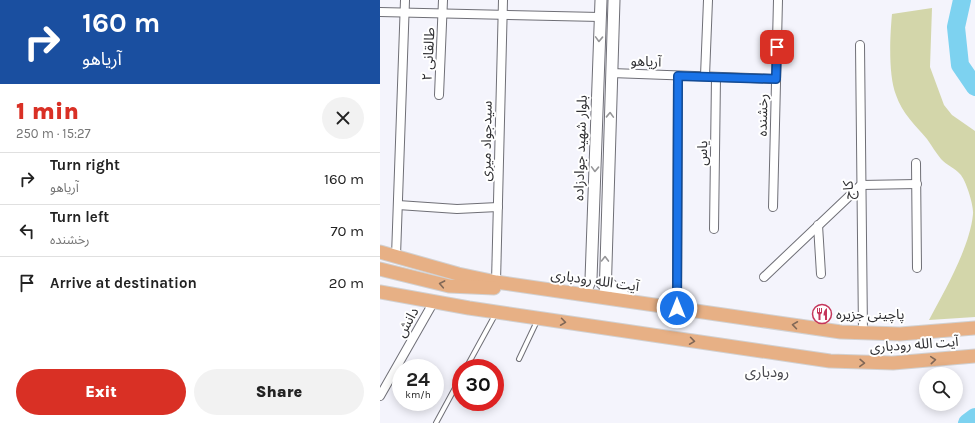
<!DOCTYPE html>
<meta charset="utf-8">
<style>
:root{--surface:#fff;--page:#f2f2f2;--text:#222;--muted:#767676;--line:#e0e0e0;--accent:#d93025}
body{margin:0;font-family:Karla,"Noto Sans Arabic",sans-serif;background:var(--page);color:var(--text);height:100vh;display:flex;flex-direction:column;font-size:15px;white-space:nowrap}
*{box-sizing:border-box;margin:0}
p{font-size:13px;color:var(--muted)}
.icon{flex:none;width:22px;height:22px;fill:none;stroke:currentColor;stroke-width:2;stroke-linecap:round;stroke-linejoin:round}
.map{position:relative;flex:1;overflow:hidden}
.sheet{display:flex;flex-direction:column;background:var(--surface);width:380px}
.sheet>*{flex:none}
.guide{background:#1a4fa0;color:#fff;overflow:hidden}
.fabs{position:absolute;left:539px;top:367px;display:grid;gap:8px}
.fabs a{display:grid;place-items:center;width:44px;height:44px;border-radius:50%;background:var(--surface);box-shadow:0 2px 10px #0003;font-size:20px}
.speed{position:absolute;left:12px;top:359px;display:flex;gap:8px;font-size:20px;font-weight:700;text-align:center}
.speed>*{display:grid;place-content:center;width:52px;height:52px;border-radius:50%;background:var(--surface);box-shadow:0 2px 10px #0003;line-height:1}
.speed small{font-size:10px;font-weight:400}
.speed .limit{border:6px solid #d22;background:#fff;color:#111}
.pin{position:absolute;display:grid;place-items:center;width:34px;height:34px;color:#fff;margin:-17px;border-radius:8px;box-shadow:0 2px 6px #0006}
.me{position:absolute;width:44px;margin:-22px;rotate:0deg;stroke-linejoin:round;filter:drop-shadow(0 0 3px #0008)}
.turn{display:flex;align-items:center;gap:14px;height:84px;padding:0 16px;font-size:18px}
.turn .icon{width:52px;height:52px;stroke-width:2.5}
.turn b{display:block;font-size:28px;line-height:34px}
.round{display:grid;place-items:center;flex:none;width:42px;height:42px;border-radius:21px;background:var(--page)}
.head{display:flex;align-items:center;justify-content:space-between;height:68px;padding:0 16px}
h1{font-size:24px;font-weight:800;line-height:30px;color:var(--accent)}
.primary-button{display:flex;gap:8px;margin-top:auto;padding:8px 16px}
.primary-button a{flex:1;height:46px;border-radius:24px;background:var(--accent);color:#fff;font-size:16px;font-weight:800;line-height:46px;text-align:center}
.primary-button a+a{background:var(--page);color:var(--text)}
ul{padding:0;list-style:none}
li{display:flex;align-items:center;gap:12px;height:52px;padding:0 16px;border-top:1px solid var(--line)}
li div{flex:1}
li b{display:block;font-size:15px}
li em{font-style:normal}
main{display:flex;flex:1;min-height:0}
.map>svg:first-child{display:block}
.green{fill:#d3d6aa}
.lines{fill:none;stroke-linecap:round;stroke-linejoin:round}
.river{stroke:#7dd2f0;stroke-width:18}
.lane-casing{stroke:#6f6f76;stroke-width:6}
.street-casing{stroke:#6f6f76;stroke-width:10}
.secondary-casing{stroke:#6f6f76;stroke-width:13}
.primary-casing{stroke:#d1d1d2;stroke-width:15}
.lane{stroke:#fff;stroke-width:4}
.street{stroke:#fff;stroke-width:8}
.secondary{stroke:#fff;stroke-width:11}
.primary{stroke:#e7b085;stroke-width:13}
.oneway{stroke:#969698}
.oneway2{stroke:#816857}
.route-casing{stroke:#114b97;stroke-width:10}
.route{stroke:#1a73e8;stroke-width:7}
.labels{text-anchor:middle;stroke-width:4;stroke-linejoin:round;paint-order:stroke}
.street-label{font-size:14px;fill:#2e2e31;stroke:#fff}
.poi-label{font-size:14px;fill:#2e2e31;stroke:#fff;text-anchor:start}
.neighbourhood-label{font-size:15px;fill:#49494f;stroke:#fff}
</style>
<main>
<section class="sheet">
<div class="guide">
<div class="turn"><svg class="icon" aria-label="right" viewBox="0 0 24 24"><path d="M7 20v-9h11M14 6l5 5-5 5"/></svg><div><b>160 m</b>آریاهو</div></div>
</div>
<div class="head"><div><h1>1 min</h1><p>250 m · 15:27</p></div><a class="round"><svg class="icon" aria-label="close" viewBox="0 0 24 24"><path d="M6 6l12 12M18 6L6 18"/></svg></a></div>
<ul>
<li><svg class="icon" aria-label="right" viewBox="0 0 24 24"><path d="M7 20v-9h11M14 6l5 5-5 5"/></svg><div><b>Turn right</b><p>آریاهو</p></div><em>160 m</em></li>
<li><svg class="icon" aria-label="left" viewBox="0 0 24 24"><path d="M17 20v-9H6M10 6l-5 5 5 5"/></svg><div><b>Turn left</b><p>رخشنده</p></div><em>70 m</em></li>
<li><svg class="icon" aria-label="arrive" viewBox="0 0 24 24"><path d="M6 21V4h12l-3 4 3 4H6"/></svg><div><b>Arrive at destination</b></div><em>20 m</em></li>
</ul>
<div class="primary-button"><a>Exit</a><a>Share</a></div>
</section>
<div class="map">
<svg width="595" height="423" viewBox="0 0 595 423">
<rect width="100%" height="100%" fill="#f4f4fc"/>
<path class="green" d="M552,8l-2,59 14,38 8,10 23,16v186l-46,3c16,-30 41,-73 44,-106 1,-8 -7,-34 -13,-40 -5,-6 -14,-9 -19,-15 -5,-6 -9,-13 -14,-20 -12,-14 -25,-26 -31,-44 -8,-21 -6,-59 -4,-81z"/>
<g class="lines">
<g class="river">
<path d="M582,0l-6,27 4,38 15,22"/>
<path d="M587,423l8,-6"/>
</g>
<g class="lane-casing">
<g id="lane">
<path d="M139,359l19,-40"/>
<path d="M86,368l29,-53"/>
<path d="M56,423l25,-46"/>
</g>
</g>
<g class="street-casing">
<g id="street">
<path d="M0,12l220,5"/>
<path d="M480,45l3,288"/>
<path d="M231,73l165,6"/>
<path d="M325,76l3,-76"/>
<path d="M59,95l4,-95"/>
<path d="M536,163l1,105"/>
<path d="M18,205l59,4 41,-2"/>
<path d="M393,207l5,-207"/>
<path d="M438,225l3,49"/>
<path d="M334,229l2,-152"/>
<path d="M16,256l9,-256"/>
<path d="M384,277l97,-92 56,-1"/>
<path d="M116,282l7,-282"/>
<path d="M297,308l1,-232"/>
<path d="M0,396l53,-93"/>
</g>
</g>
<g class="secondary-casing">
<g id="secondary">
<path d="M222,283l4,-2 26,21"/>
<path d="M204,295l7,-16 10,-279"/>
<path d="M225,298l9,-298"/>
</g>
</g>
<g class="primary-casing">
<g id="primary">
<path d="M0,252l78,22 38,8 345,50 59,2 75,-6"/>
<path d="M0,269l69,17 45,2"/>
<path d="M0,292l89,16 361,53 63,2 82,-7"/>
</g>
</g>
<use href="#lane" class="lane"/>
<use href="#street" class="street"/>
<use href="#secondary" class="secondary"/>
<use href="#primary" class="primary"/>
</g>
<defs><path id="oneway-chevron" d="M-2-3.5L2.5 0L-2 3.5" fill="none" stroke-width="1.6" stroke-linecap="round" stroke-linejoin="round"/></defs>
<g class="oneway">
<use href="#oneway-chevron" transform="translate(219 39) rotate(92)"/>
<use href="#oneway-chevron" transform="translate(230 115) rotate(-88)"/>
<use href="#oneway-chevron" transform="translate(215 169) rotate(92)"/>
<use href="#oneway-chevron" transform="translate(225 259) rotate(-89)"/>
</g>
<g class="oneway2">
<use href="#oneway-chevron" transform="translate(62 284) rotate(-169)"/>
<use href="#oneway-chevron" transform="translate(183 322) rotate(8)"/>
<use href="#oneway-chevron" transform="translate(415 325) rotate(-172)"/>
<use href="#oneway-chevron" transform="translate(312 341) rotate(8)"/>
<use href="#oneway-chevron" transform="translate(553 360) rotate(-5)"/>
<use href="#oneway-chevron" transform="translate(482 363) rotate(2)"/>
</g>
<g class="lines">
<g class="route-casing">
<path id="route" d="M297,308l1,-232 98,3 1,-32"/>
</g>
<use href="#route" class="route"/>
</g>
<defs>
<g id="restaurant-ring" transform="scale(1)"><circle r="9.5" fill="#fff" stroke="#c5365b" stroke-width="1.5"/><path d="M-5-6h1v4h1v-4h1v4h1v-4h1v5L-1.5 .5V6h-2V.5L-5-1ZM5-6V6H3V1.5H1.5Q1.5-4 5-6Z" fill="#c5365b"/></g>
</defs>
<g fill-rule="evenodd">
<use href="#restaurant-ring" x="442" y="314"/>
</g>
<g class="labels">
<g class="street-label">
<text transform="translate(48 54) rotate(-87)" y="5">طالقانی ۲</text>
<text transform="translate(266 61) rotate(2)" y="5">آریاهو</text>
<text transform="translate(382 115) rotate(-89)" y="5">رخشنده</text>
<text transform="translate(106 141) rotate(-89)" y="5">سیدجواد میری</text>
<text transform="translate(200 148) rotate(-88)" y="5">بلوار شهید جوادزاده</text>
<text transform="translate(322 153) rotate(-89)" y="5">یاس</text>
<text transform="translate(468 190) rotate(-92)" y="5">کاج</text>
<text transform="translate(215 280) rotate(8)" y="5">آیت الله رودباری</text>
<text transform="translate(27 322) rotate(-61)" y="5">دانش</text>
<text transform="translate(534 344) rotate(-4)" y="5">آیت الله رودباری</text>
</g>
<g class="poi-label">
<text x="456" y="319">پاچینی جزیره</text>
</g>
<g class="neighbourhood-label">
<text x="387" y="377">رودباری</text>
</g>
</g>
</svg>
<div class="fabs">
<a><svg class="icon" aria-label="search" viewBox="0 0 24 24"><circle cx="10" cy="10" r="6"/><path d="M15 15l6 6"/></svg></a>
</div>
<div class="speed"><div>24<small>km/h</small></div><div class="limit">30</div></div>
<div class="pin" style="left:397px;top:47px;background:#d93025"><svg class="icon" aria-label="arrive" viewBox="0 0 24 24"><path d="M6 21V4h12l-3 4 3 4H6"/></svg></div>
<svg class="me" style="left:297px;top:308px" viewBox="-20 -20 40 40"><circle r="17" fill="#1a73e8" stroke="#fff" stroke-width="3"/><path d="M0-11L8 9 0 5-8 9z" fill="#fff"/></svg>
</div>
</main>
